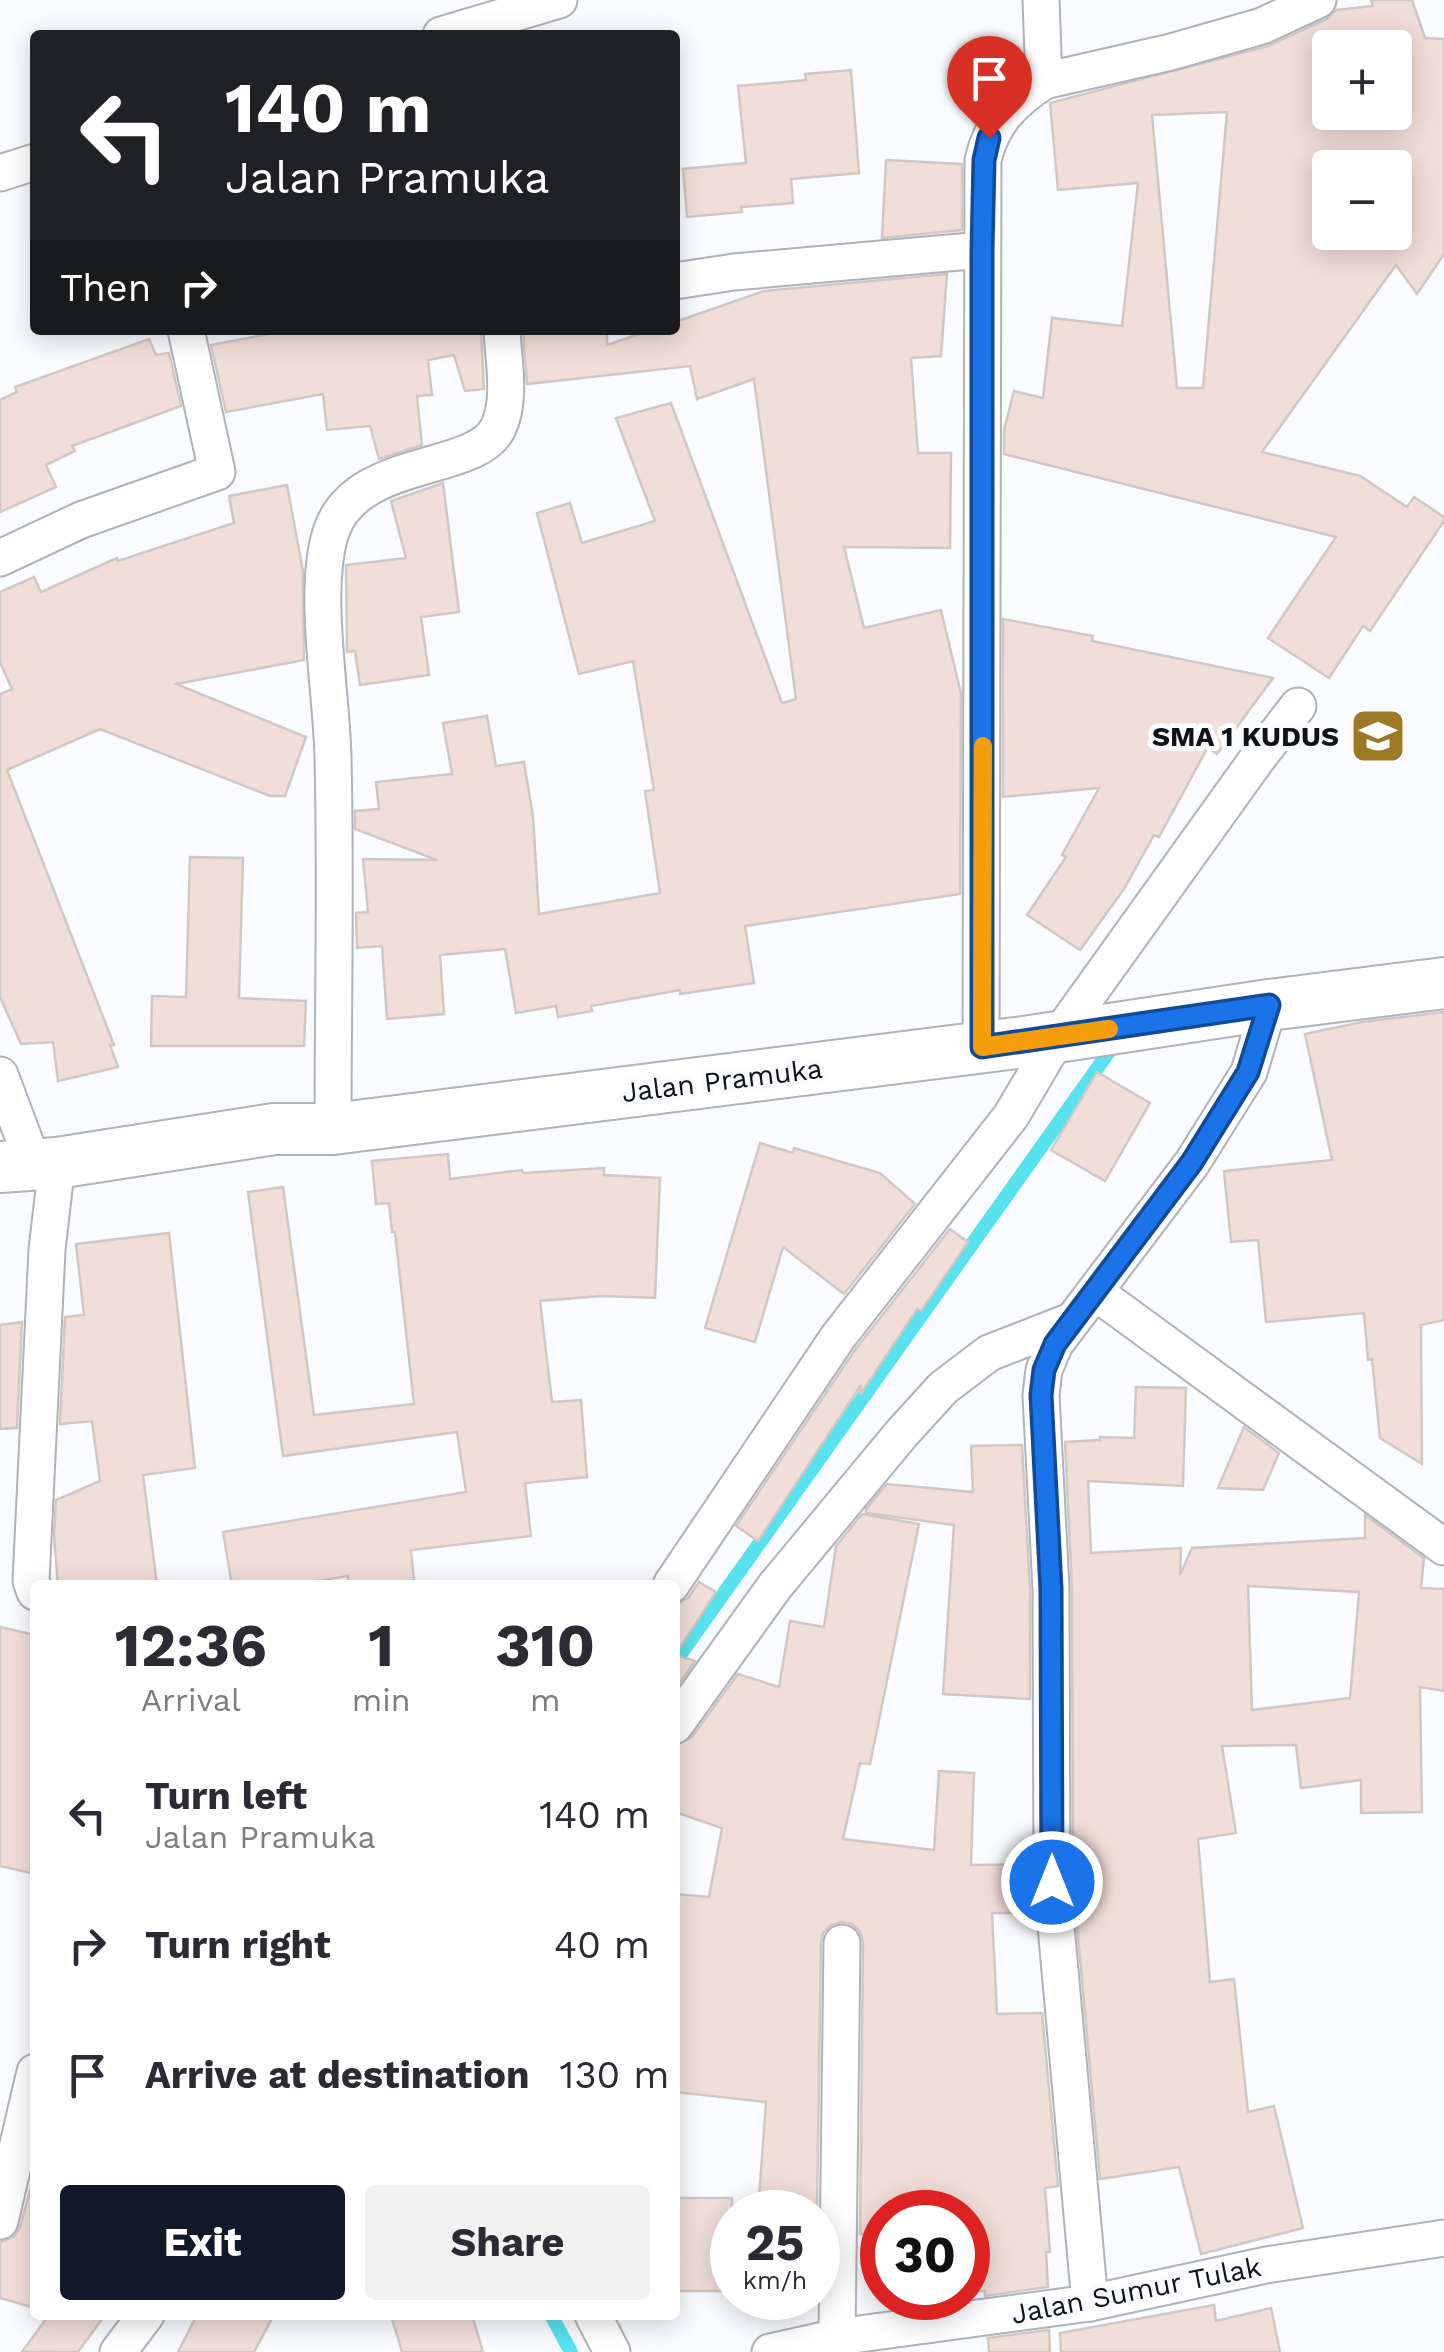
<!DOCTYPE html>
<meta charset="utf-8">
<style>
:root{--surface:#fff;--page:#f2f2f3;--text:#2b2b33;--muted:#7c7c81;--accent:#111827}
body{margin:0;font-family:"Work Sans",sans-serif;background:var(--page);color:var(--text);height:100vh;display:flex;flex-direction:column;font-size:38px;white-space:nowrap}
*{box-sizing:border-box;margin:0}
p{font-size:32px;color:var(--muted)}
.icon{flex:none;width:55px;height:55px;fill:none;stroke:currentColor;stroke-width:2;stroke-linecap:round;stroke-linejoin:round}
.map{position:relative;flex:1;overflow:hidden}
.details{position:absolute;left:30px;top:1580px;width:650px;height:740px;display:flex;flex-direction:column;background:var(--surface);border-radius:10px;box-shadow:0 5px 25px #0003}
.details>*{flex:none}
.guide{position:absolute;left:30px;top:30px;width:650px;height:305px;border-radius:10px;box-shadow:0 5px 25px #0003;background:#202124;color:#fff;overflow:hidden}
.tools{position:absolute;left:1312px;top:30px;display:grid;gap:20px}
.tools a{display:grid;place-items:center;width:100px;height:100px;border-radius:10px;background:var(--surface);box-shadow:0 5px 25px #0003;font-size:50px}
.speed{position:absolute;left:710px;top:2190px;display:flex;gap:20px;font-size:50px;font-weight:700;text-align:center}
.speed>*{display:grid;place-content:center;width:130px;height:130px;border-radius:50%;background:var(--surface);box-shadow:0 5px 25px #0003;line-height:1}
.speed small{font-size:25px;font-weight:400}
.speed .limit{border:15px solid #d22;background:#fff;color:#111}
.pin{position:absolute;display:grid;place-items:center;width:85px;height:85px;color:#fff;margin:-102px -42px;border-radius:50% 50% 50% 0;rotate:-45deg;box-shadow:0 0 10px #0007}
.pin .icon{rotate:45deg}
.me{position:absolute;width:110px;margin:-55px;rotate:0deg;stroke-linejoin:round;filter:drop-shadow(0 0 8px #0008)}
.turn{display:flex;align-items:center;gap:35px;height:210px;padding:0 30px;font-size:45px}
.turn .icon{width:130px;height:130px;stroke-width:2.5}
.turn b{display:block;font-size:70px;line-height:85px}
.then{display:flex;align-items:center;height:95px;padding:0 30px;background:#0003;gap:20px;font-size:38px}
.eta{display:flex;justify-content:space-evenly;align-items:center;height:170px;text-align:center}
.eta b{font-size:60px;font-weight:700;line-height:70px}
.button{display:flex;gap:20px;margin-top:auto;padding:20px 30px}
.button a{flex:1;height:115px;border-radius:10px;background:var(--accent);color:#fff;font-size:40px;font-weight:700;line-height:115px;text-align:center}
.button a+a{background:var(--page);color:var(--text)}
ul{padding:0;list-style:none}
li{display:flex;align-items:center;gap:30px;height:130px;padding:0 30px}
li div{flex:1}
li b{display:block;font-size:38px}
li em{font-style:normal}
.map>svg:first-child{display:block}
.lines{fill:none;stroke-linecap:round;stroke-linejoin:round}
.stream{stroke:#58e2ef;stroke-width:14}
.building{fill:#f2ded8;stroke:#d0c8c5;stroke-width:2.5;fill-rule:evenodd}
.minor-casing{stroke:#afb2b9;stroke-width:39}
.secondary-casing{stroke:#afb2b9;stroke-width:54}
.minor{stroke:#fff;stroke-width:35}
.secondary{stroke:#fff;stroke-width:50}
.route-casing{stroke:#114b97;stroke-width:25}
.route{stroke:#1a73e8;stroke-width:18}
.slow{stroke:#f59e0b;stroke-width:18}
.labels{text-anchor:middle;stroke-width:10;stroke-linejoin:round;paint-order:stroke}
.poi-label{font-size:28px;font-weight:bold;fill:#111214;stroke:#fafbfe;text-anchor:end}
.street-label{font-size:28px;fill:#111214;stroke:#fafbfe}
</style>
<div class="map">
<svg width="1444" height="2352" viewBox="0 0 1444 2352">
<rect width="100%" height="100%" fill="#fafbfe"/>
<g class="lines">
<g class="stream">
<path d="M675,1662l443,-623"/>
<path d="M551,2315l20,37"/>
</g>
</g>
<g class="building">
<path d="M1371,0h41l13,38 19,1v215l-27,40 -21,-29 -134,187 98,24 47,31 7,-10 30,20v4l-74,110 -7,-5 -34,52 -61,-40 68,-101 -332,-83v-24l10,-39 29,7 9,-80 70,8 16,-143 -80,7 -8,-87 218,-57 59,-27 9,-9 37,-4zM1330,48h65v64h-65zM1227,112l-24,276h-26l-25,-273zM1330,168h65v64h-65z"/>
<path d="M851,70l8,103 -68,6 2,24 -52,4 1,5 -55,5 -4,-48 63,-6 -8,-77 68,-6 -1,-6z"/>
<path d="M886,160l76,4v66l-80,8z"/>
<path d="M947,274l-6,82 -30,2 7,95h33l-1,95 -106,-1 20,81 77,-18 20,84 -1,200 -215,32 9,57 -74,11v-4l-89,16 1,5 -34,6 -2,-11 -40,7 -11,-64 -65,6 4,59 -57,5 -5,-73 -25,2 -1,-35 12,-1 -5,-53 74,1 -82,-31v-18l24,-2 -3,-27 76,-8 -9,-51 44,-7 9,50 28,-4 9,55 6,97 121,-21 -15,-102 9,-1 -21,-129 -54,13 -42,-161 33,-10 12,40 73,-22 -39,-103 55,-15 111,300 14,-4 -42,-320 -57,20 -7,-33 -163,18 -4,-54h84v15l44,-15h24v-8l89,-31z"/>
<path d="M290,330h191l3,59 -19,2 -11,-36 -26,5 4,35 -15,1 5,49 -43,14 -9,-33 -43,4 -4,-36 -97,18 -15,-67z"/>
<path d="M149,339l7,16 13,-2 12,53 -109,40 3,5 -29,14 10,22 -56,25v-112l17,-8 -2,-5z"/>
<path d="M443,483l16,129 -38,5 8,58 -69,10 -5,-34 -8,1 -1,-87 60,-7 -15,-57z"/>
<path d="M287,485l16,86 1,89 -128,24 130,53 -21,59h-15l-170,-67 -93,41 107,275h-4l8,22 -60,14 -5,-39 -32,2 -21,-47v-303l12,-5 -12,-27v-70l34,-15 7,15 76,-34 1,3 116,-38 -5,-27z"/>
<path d="M1003,619l90,17 -1,5 181,37 -56,76 -9,-7 -49,90 -5,-2 -30,54 -44,61 -53,-35 39,-58 -4,-2 37,-67 -96,9z"/>
<path d="M190,857l53,1 -4,140 67,3 -2,45h-153l1,-50 34,1z"/>
<path d="M1444,1012v308l-23,5 1,139 -42,-26 -8,-79 -4,1 -4,-47 -98,9 -8,-82 -27,2 -7,-71 108,-11 -27,-126 57,-12z"/>
<path d="M1097,1072l53,31 -45,78 -54,-31z"/>
<path d="M760,1143l33,10 1,-5 86,25 35,31 -71,90 -61,-47 -28,95 -50,-14z"/>
<path d="M448,1154l2,25 72,-9 1,3 81,-5v7l56,3 -5,120 -54,-2 -61,5 12,101 29,-2 6,77 -62,6 6,53 -120,14 3,31 -66,4v-9l-55,9h-61l-9,-53 243,-40 -9,-60 -174,24 -35,-264 35,-5 31,228 100,-11 -19,-172h-3l-3,-29 -13,1 -4,-43z"/>
<path d="M950,1229l18,13 -47,69 -4,-2 -57,86 1,-10 -103,156 -22,-15 119,-176z"/>
<path d="M169,1233l26,235 -52,7 14,110h-99l-4,-49 2,-36 44,-19 -8,-60 -32,3 5,-107 19,-2 -8,-71z"/>
<path d="M22,1322l-5,106 -17,1v-104z"/>
<path d="M1136,1387l50,1 -3,98 -95,-5 3,72 90,-5 -1,27 12,-27 173,-10v-23l59,43 -3,30 23,1v102l-24,-4 2,125 -61,1v-33l-60,8 -5,-43 -74,1 14,87 -38,6 12,143 24,-3 14,133 26,-6 29,122 -102,26 -22,-87 -79,12 -27,-298 -1,-292 -7,-147 35,-2v-3l34,1zM1248,1586l111,6 -9,106 -98,12z"/>
<path d="M1244,1427l35,26 -16,37 -45,-2z"/>
<path d="M1022,1445l8,145v109l-87,-5 11,-169 -88,-12v-4l21,-25 86,8 -2,-46z"/>
<path d="M862,1514l57,10 -49,240 -10,-1 -17,76 91,11 5,-79 35,2 -3,92 60,-1 2,49h-41l5,101 45,-1 16,173 -13,2 5,64h-4l2,35 -63,9v-5h-17v-79h-86v22h-22l3,-291 -3,-11 -8,-8 -11,-2 -10,3 -8,8 -2,10 -4,269h-59l8,-110 -91,-10v-198l34,3 13,-69 -47,-16v-66l17,-9 46,-63 41,13 11,-66 34,6 12,-81z"/>
<path d="M699,1582l17,10 -41,63 20,6 -20,28v-84l13,-7z"/>
<path d="M0,1627l35,8v239l-35,-8z"/>
<path d="M35,2172v136l-35,-10v-56l15,-6 5,-9z"/>
<rect x="675" y="2198" width="57" height="93"/>
<path d="M1214,2305l2,16 55,-13 9,44h-219l-1,-19z"/>
<path d="M49,2315h56l-27,37h-56z"/>
<path d="M197,2315h77l-20,37h-76z"/>
<path d="M391,2315h81l11,37h-81z"/>
<path d="M1049,2330l1,22h-61l-1,-14z"/>
</g>
<g class="lines">
<g class="minor-casing">
<g id="minor">
<path d="M441,35l118,-35"/>
<path d="M1044,81l127,-29 91,-26 56,-26"/>
<path d="M0,173l35,-11"/>
<path d="M675,281l59,-9 248,-22"/>
<path d="M0,558l81,-38 136,-48 -31,-142"/>
<path d="M981,1047l2,-887c9,-38 29,-58 61,-79l-3,-81"/>
<path d="M0,1075l33,88"/>
<path d="M333,1129c0,-123 3,-247 0,-371 -1,-63 -21,-168 -2,-226 25,-76 145,-58 167,-104 14,-28 5,-69 4,-98"/>
<path d="M1095,1292l349,255"/>
<path d="M671,1585l167,-248 173,-221 46,-78 200,-279 41,-53"/>
<path d="M35,1592l-4,-11 16,-331 10,-87"/>
<path d="M675,1725l100,-139 127,-153 41,-45 46,-35 82,-32"/>
<path d="M0,2221l35,-149"/>
<path d="M1090,2303l-38,-421 -1,-293 -10,-194 3,-25 11,-26 137,-181 57,-91 20,-67"/>
<path d="M593,2315l19,37"/>
<path d="M837,2337l5,-394"/>
<path d="M118,2352l28,-37"/>
<path d="M770,2352l67,-15 253,-34 176,-38 178,-27"/>
</g>
</g>
<g class="secondary-casing">
<path id="secondary" d="M0,1167l57,-4 217,-34h59l691,-87 245,-37 175,-22"/>
</g>
<use href="#minor" class="minor"/>
<use href="#secondary" class="secondary"/>
</g>
<g class="lines">
<g class="route-casing">
<path id="route" d="M989,138l-5,22 -2,90v797l287,-42 -21,67 -56,90 -137,182 -11,26 -3,25 10,194 1,293"/>
</g>
<use href="#route" class="route"/>
<path class="slow" d="M983,746l-1,301 127,-18"/>
</g>
<defs>
<g id="school-square" transform="scale(2.875)"><rect x="-9" y="-9" width="18" height="18" rx="4" fill="#9d7925" stroke="#fafbfe"/><path d="M0-5L7-2L0 1L-7-2ZM-4 1L0 2.5L4 1V4Q0 6-4 4Z" fill="#fff"/></g>
</defs>
<g fill-rule="evenodd">
<use href="#school-square" x="1378" y="736"/>
</g>
<g class="labels">
<g class="poi-label">
<text x="1339" y="746">SMA 1 KUDUS</text>
</g>
<g class="street-label">
<text transform="translate(722 1080) rotate(-7)" y="10">Jalan Pramuka</text>
<text transform="translate(1136 2290) rotate(-11)" y="10">Jalan Sumur Tulak</text>
</g>
</g>
</svg>
<div class="tools">
<a>+</a>
<a>−</a>
</div>
<div class="speed"><div>25<small>km/h</small></div><div class="limit">30</div></div>
<div class="pin" style="left:989px;top:138px;background:#d93025"><svg class="icon" aria-label="arrive" viewBox="0 0 24 24"><path d="M6 21V4h12l-3 4 3 4H6"/></svg></div>
<svg class="me" style="left:1052px;top:1882px" viewBox="-20 -20 40 40"><circle r="17" fill="#1a73e8" stroke="#fff" stroke-width="3"/><path d="M0-11L8 9 0 5-8 9z" fill="#fff"/></svg>
<div class="guide">
<div class="turn"><svg class="icon" aria-label="left" viewBox="0 0 24 24"><path d="M17 20v-9H6M10 6l-5 5 5 5"/></svg><div><b>140 m</b>Jalan Pramuka</div></div>
<div class="then">Then<svg class="icon" aria-label="right" viewBox="0 0 24 24"><path d="M7 20v-9h11M14 6l5 5-5 5"/></svg></div>
</div>
<section class="details">
<div class="eta">
<div><b>12:36</b><p>Arrival</p></div>
<div><b>1</b><p>min</p></div>
<div><b>310</b><p>m</p></div>
</div>
<ul>
<li><svg class="icon" aria-label="left" viewBox="0 0 24 24"><path d="M17 20v-9H6M10 6l-5 5 5 5"/></svg><div><b>Turn left</b><p>Jalan Pramuka</p></div><em>140 m</em></li>
<li><svg class="icon" aria-label="right" viewBox="0 0 24 24"><path d="M7 20v-9h11M14 6l5 5-5 5"/></svg><div><b>Turn right</b></div><em>40 m</em></li>
<li><svg class="icon" aria-label="arrive" viewBox="0 0 24 24"><path d="M6 21V4h12l-3 4 3 4H6"/></svg><div><b>Arrive at destination</b></div><em>130 m</em></li>
</ul>
<div class="button"><a>Exit</a><a>Share</a></div>
</section>
</div>
